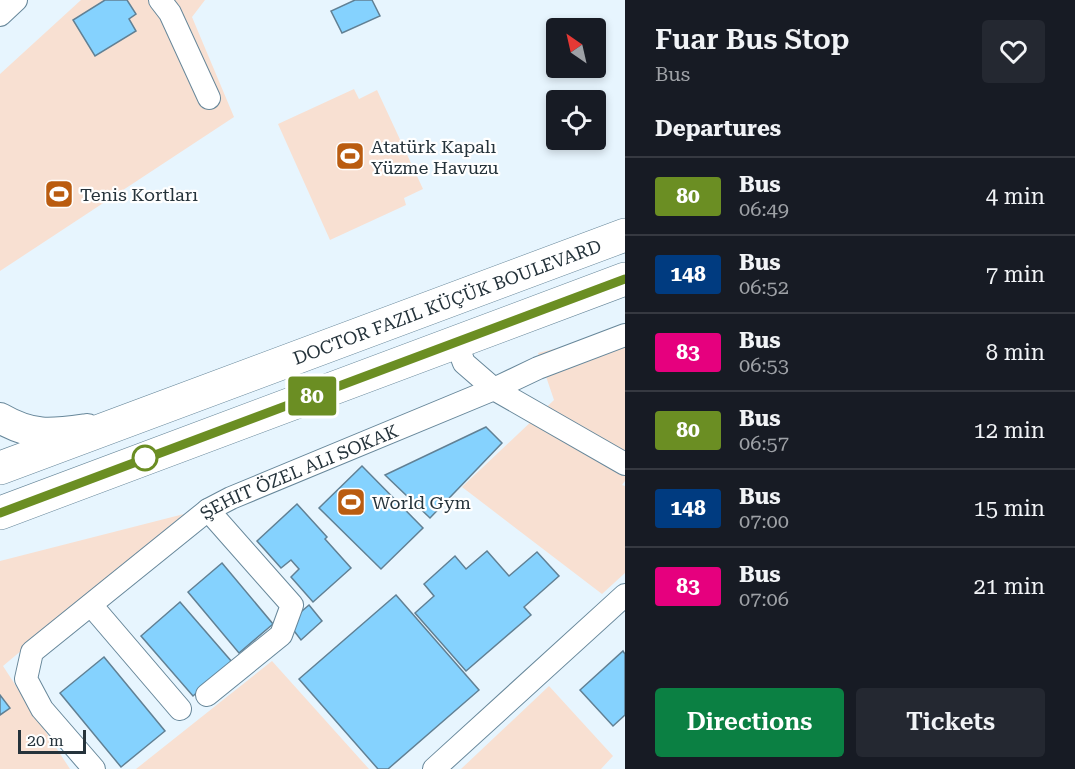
<!DOCTYPE html>
<html lang="en">
<head>
<meta charset="utf-8">
<style>
	body { margin:0; font-family:"Roboto Serif",serif; background:#242831; color:#f1f3f6; height:100vh; display:flex; flex-direction:column; font-size:22px; white-space:nowrap }
	* { box-sizing:border-box; margin:0 }
	p { font-size:20px; color:#9ea1a6 }
	.icon { flex:none; width:33px; height:33px; fill:none; stroke:currentColor; stroke-width:2; stroke-linecap:round; stroke-linejoin:round }
	.map { position:relative; flex:1; overflow:hidden }
	.drawer { display:flex; flex-direction:column; background:#171b24; width:450px }
	.drawer>* { flex:none }
	.badge { padding:0 12px; border-radius:4px; font-size:21px; line-height:39px }
	.needle { width:39px; rotate:326deg }
	.tools { position:absolute; left:546px; top:18px; display:grid; gap:12px }
	.tools a { display:grid; place-items:center; width:60px; height:60px; border-radius:6px; background:#171b24; box-shadow:0 3px 9px #0003; font-size:30px }
	.scale { position:absolute; left:18px; bottom:15px; width:68px; box-sizing:border-box; padding-left:6px; border:3px solid #25333b; border-top:0; font-size:16px; line-height:21px; white-space:nowrap; color:#25333b; -webkit-text-stroke:4px #fff; paint-order:stroke }
	.map>.badge { position:absolute; translate:-50% -50%; box-shadow:0 0 0 3px #fff }
	h2 { padding:0 30px; font-size:22px; line-height:54px }
	.round { display:grid; place-items:center; flex:none; width:63px; height:63px; border-radius:6px; background:#242831 }
	.summary { display:flex; align-items:center; justify-content:space-between; height:102px; padding:0 30px }
	h1 { font-size:28px; font-weight:600; line-height:45px }
	.button { display:flex; gap:12px; margin-top:auto; padding:12px 30px }
	.button a { flex:1; height:69px; border-radius:6px; background:#0b8043; color:#fff; font-size:24px; font-weight:600; line-height:69px; text-align:center }
	.button a+a { background:#242831; color:#f1f3f6 }
	ul { padding:0; list-style:none }
	li { display:flex; align-items:center; gap:18px; height:78px; padding:0 30px; border-top:2px solid #363941 }
	li div { flex:1 }
	li b { display:block; font-size:22px }
	li em { font-style:normal }
	li .badge { min-width:66px; font-weight:700; text-align:center }
	main { display:flex; flex:1; min-height:0 }
	.map>svg:first-child { display:block }
	.green { fill:#f8e0d2 }
	.building { fill:#85d2fe; stroke:#618094; stroke-width:1.5 }
	.lines { fill:none; stroke-linecap:round; stroke-linejoin:round }
	.minor-casing { stroke:#67879a; stroke-width:24 }
	.major-casing { stroke:#67879a; stroke-width:32 }
	.highway-casing { stroke:#67879a; stroke-width:34 }
	.minor { stroke:#fff; stroke-width:22 }
	.major { stroke:#fff; stroke-width:30 }
	.highway { stroke:#fff; stroke-width:33 }
	.line-casing { stroke:#fff; stroke-width:14 }
	.line { stroke:#6b8e23; stroke-width:9 }
	.stop-dot { fill:#fff; stroke:#6b8e23; stroke-width:3 }
	.labels { text-anchor:middle; dominant-baseline:central; stroke-width:4.5; stroke-linejoin:round; paint-order:stroke }
	.poi-label { font-size:18px; fill:#25333b; stroke:#fff; text-anchor:start }
	.street-label { font-size:18px; fill:#25333b; stroke:#fff }
</style>
</head>
<body>
<main>
<div class="map">
<svg width="625" height="769" viewBox="0 0 625 769">
	<rect width="100%" height="100%" fill="#e7f5fe"/>
	<path class="green" d="M 81,0 L 205,0 L 192,17 L 234,117 L 0,271 L 0,74 Z
		M 354,89 L 359,99 L 377,90 L 423,189 L 404,198 L 406,205 L 330,240 L 278,124 Z
		M 625,331 L 625,481 L 622,485 L 625,486 L 625,573 L 602,594 L 462,487 L 554,400 L 538,353 Z
		M 184,514 L 3,666 L 70,769 L 0,769 L 0,561 Z
		M 272,661 L 369,769 L 136,769 Z
		M 549,686 L 613,756 L 601,769 L 461,769 Z"/>
	<path class="building" d="M 105,0 L 127,0 L 136,14 L 129,19 L 136,31 L 95,56 L 73,20 Z
		M 355,0 L 372,0 L 380,16 L 342,33 L 331,11 Z
		M 486,427 L 502,443 L 430,518 L 385,475 Z
		M 362,466 L 423,528 L 381,569 L 319,508 Z
		M 297,504 L 327,537 L 325,539 L 351,568 L 313,602 L 291,577 L 299,569 L 291,560 L 281,568 L 257,541 Z
		M 487,551 L 509,576 L 537,552 L 559,576 L 524,607 L 531,615 L 466,671 L 415,613 L 434,596 L 424,584 L 455,556 L 466,569 Z
		M 222,563 L 273,624 L 239,653 L 188,592 Z
		M 396,595 L 479,690 L 388,769 L 378,769 L 299,679 Z
		M 180,602 L 232,662 L 193,696 L 141,636 Z
		M 309,605 L 322,621 L 301,640 L 288,623 Z
		M 623,651 L 625,654 L 625,715 L 613,726 L 580,690 Z
		M 104,657 L 165,731 L 121,767 L 60,693 Z
		M 0,695 L 10,708 L 0,715 Z"/>
	<g class="lines">
		<g class="minor-casing">
			<g id="minor">
				<path d="M 160,0 L 170,13 L 209,98"/>
				<path d="M 0,15 L 16,0"/>
				<path d="M 456,342 L 464,363 L 494,389 L 625,464"/>
				<path d="M 91,605 L 180,709"/>
				<path d="M 207,695 L 281,635 L 292,605 L 208,510"/>
				<path id="s1" d="M 94,769 L 42,709 L 26,679 L 32,652 L 208,510 L 231,498 L 494,389 L 538,368 L 625,335"/>
				<path d="M 434,769 L 625,595"/>
			</g>
		</g>
		<g class="major-casing">
			<path id="major" d="M 0,418 C 33,437 51,434 87,429"/>
		</g>
		<g class="highway-casing">
			<g id="highway">
				<path id="s2" d="M 0,468 L 625,235"/>
				<path d="M 0,513 L 625,279"/>
			</g>
		</g>
		<use href="#minor" class="minor"/>
		<use href="#major" class="major"/>
		<use href="#highway" class="highway"/>
	</g>
	<g class="lines">
		<g class="line-casing">
			<path id="line" d="M 0,513 L 625,279"/>
		</g>
		<use href="#line" class="line"/>
	</g>
	<defs>
		<g id="stadium-square" transform="scale(1.5)"><rect x="-9" y="-9" width="18" height="18" rx="4" fill="#ba5c10" stroke="#fff"/><path d="M0-5a6.5 5 0 1 0 0 10a6.5 5 0 1 0 0-10ZM-3.5-1.8h7v3.6h-7Z" fill="#fff"/></g>
	</defs>
	<g fill-rule="evenodd">
		<use href="#stadium-square" x="350" y="156"/>
		<use href="#stadium-square" x="59" y="194"/>
		<use href="#stadium-square" x="351" y="502"/>
	</g>
	<circle class="stop-dot" cx="145" cy="458" r="12"/>
	<g class="labels">
		<g class="poi-label">
			<text x="371" y="146">Atatürk Kapalı<tspan x="371" dy="21">Yüzme Havuzu</tspan></text>
			<text x="80" y="194">Tenis Kortları</text>
			<text x="372" y="502">World Gym</text>
		</g>
		<g class="street-label">
			<text stroke="none"><textPath href="#s2" startOffset="477">DOCTOR FAZIL KÜÇÜK BOULEVARD</textPath></text>
			<text stroke="none"><textPath href="#s1" startOffset="466">ŞEHIT ÖZEL ALI SOKAK</textPath></text>
		</g>
	</g>
</svg>
<div class="tools">
<a><svg class="needle" viewBox="-14 -14 28 28"><path d="M0-13l5 13h-10z" fill="#e53935"/><path d="M0 13l5-13h-10z" fill="#9ea1a6"/></svg></a>
<a><svg class="icon" aria-label="locate" viewBox="0 0 24 24"><circle cx="12" cy="12" r="6"/><path d="M12 2v4M12 18v4M2 12h4M18 12h4"/></svg></a>
</div>
<div class="scale">20 m</div>
<b class="badge" style="left:312px;top:396px;background:#6b8e23;color:#fff">80</b>
</div>
<section class="drawer">
<div class="summary"><div><h1>Fuar Bus Stop</h1><p>Bus</p></div><a class="round"><svg class="icon" aria-label="heart" viewBox="0 0 24 24"><path d="M12 20l-8-8c-3-5 5-10 8-4 3-6 11-1 8 4z"/></svg></a></div>
<h2>Departures</h2>
<ul>
<li><span class="badge" style="background:#6b8e23;color:#fff">80</span><div><b>Bus</b><p>06:49</p></div><em>4 min</em></li>
<li><span class="badge" style="background:#003b80;color:#fff">148</span><div><b>Bus</b><p>06:52</p></div><em>7 min</em></li>
<li><span class="badge" style="background:#e6007e;color:#fff">83</span><div><b>Bus</b><p>06:53</p></div><em>8 min</em></li>
<li><span class="badge" style="background:#6b8e23;color:#fff">80</span><div><b>Bus</b><p>06:57</p></div><em>12 min</em></li>
<li><span class="badge" style="background:#003b80;color:#fff">148</span><div><b>Bus</b><p>07:00</p></div><em>15 min</em></li>
<li><span class="badge" style="background:#e6007e;color:#fff">83</span><div><b>Bus</b><p>07:06</p></div><em>21 min</em></li>
</ul>
<div class="button"><a>Directions</a><a>Tickets</a></div>
</section>
</main>
</body>
</html>
